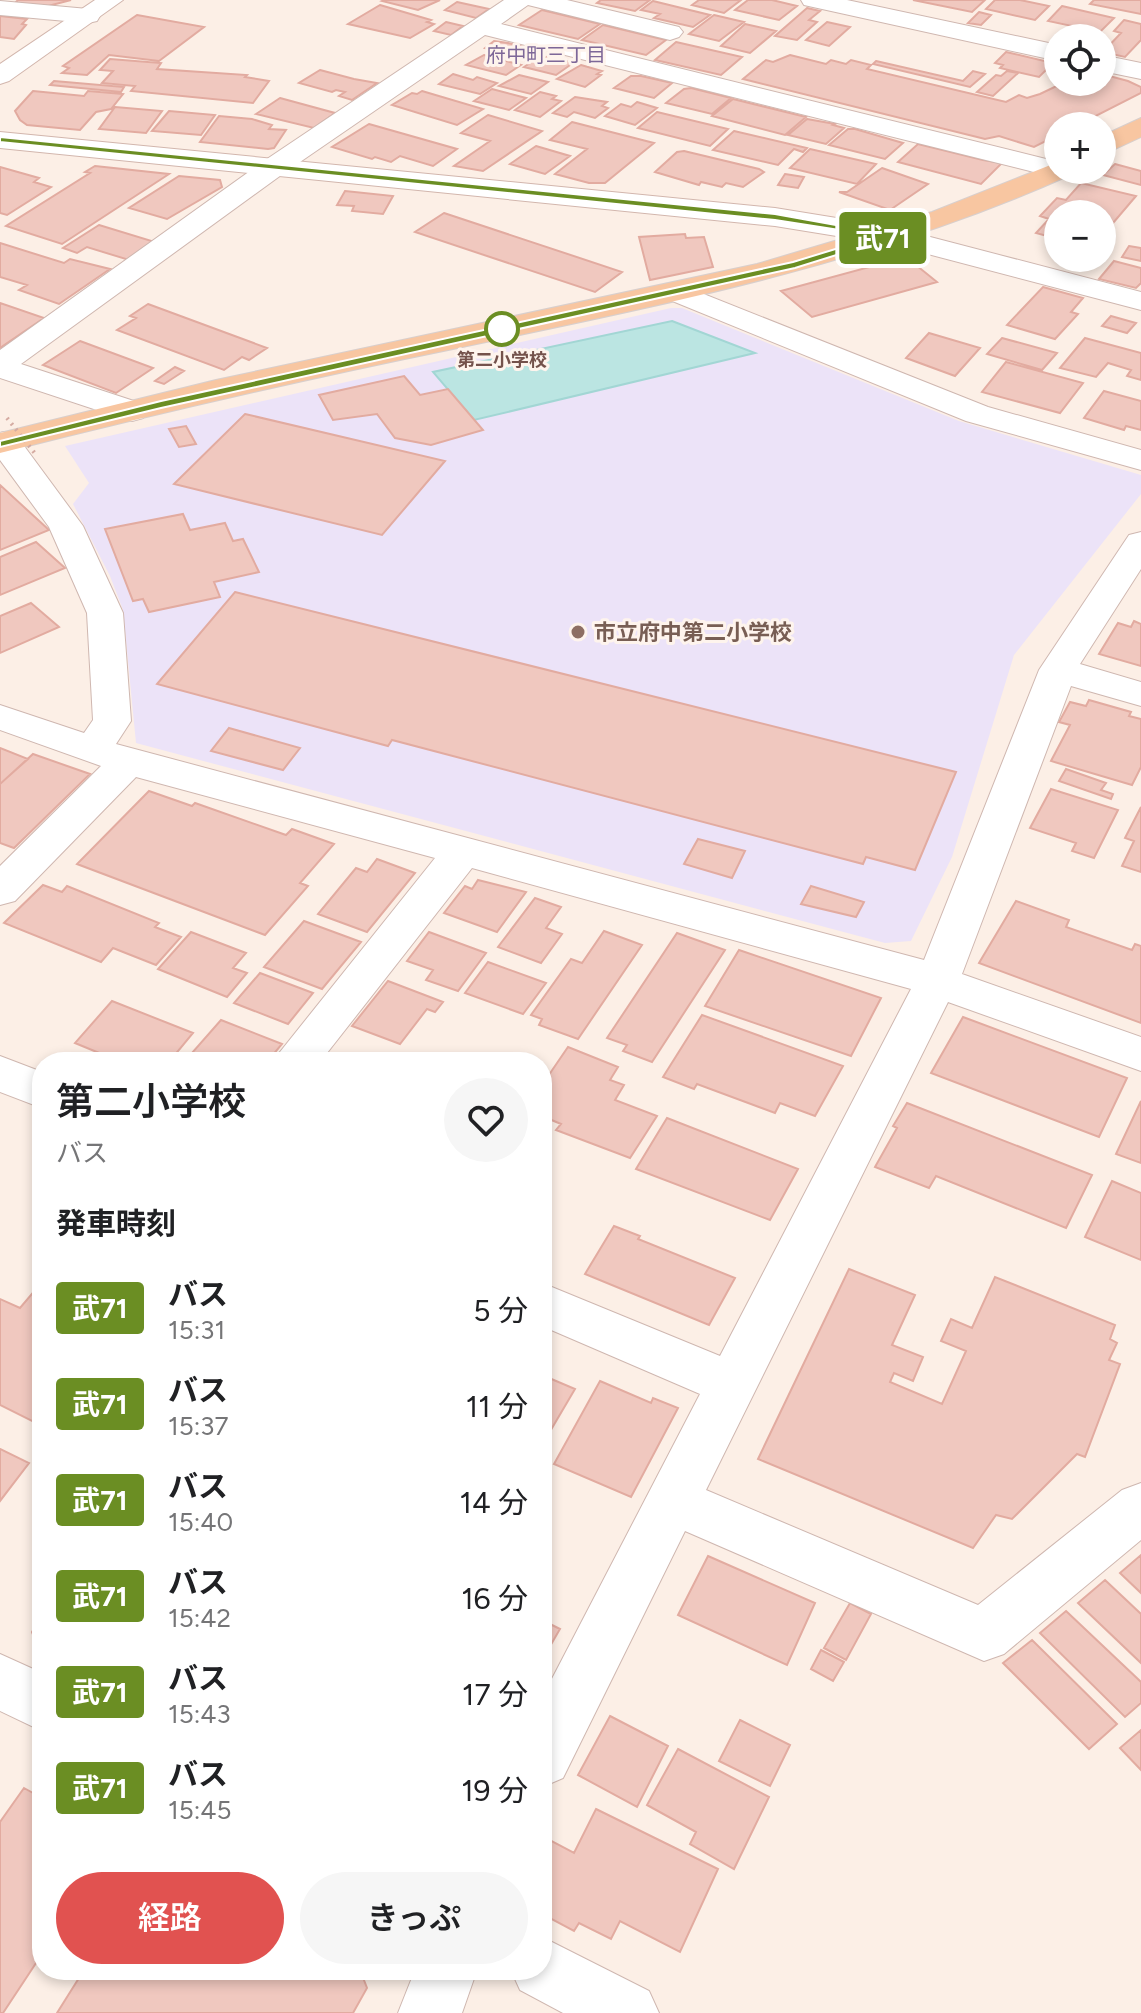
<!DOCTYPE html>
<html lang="ja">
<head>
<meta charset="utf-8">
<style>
	body { margin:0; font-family:Figtree,"Noto Sans JP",sans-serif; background:#f6f6f6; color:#202124; height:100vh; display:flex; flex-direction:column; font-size:30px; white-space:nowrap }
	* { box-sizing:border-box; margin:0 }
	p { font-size:26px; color:#757577 }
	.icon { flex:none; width:44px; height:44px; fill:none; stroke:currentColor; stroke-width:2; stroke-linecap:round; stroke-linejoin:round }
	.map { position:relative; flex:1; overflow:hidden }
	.details { position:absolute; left:32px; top:1052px; width:520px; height:928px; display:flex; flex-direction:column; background:#fff; border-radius:32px; box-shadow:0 4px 12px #0003 }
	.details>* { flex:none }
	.badge { padding:0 16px; border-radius:6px; font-size:28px; line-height:52px }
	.controls { position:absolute; left:1044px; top:24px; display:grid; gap:16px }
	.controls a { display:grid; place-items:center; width:72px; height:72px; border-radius:50%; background:#fff; box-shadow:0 4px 12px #0003; font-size:40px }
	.map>.badge { position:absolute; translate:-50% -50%; box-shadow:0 0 0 4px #fff }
	h2 { padding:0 24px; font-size:30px; line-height:72px }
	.round { display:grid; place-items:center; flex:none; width:84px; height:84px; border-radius:42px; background:#f6f6f6 }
	.overview { display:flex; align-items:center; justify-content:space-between; height:136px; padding:0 24px }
	h1 { font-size:38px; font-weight:600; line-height:60px }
	.action { display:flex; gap:16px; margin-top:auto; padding:16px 24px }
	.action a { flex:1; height:92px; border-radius:48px; background:#e15250; color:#fff; font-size:32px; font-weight:600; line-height:92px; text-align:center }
	.action a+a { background:#f6f6f6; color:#202124 }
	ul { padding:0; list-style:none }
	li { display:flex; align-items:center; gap:24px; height:96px; padding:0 24px }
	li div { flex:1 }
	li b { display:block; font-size:30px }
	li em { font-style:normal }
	li .badge { min-width:88px; font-weight:700; text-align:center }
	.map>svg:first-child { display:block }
	.education { fill:#ece3f8 }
	.water { fill:#bbe5e2; stroke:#a2d6d4; stroke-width:2 }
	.building { fill:#f0c8bf; stroke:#e2aba0; stroke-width:2 }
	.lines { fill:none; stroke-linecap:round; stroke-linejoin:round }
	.street-casing { stroke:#cfb7b0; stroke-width:2 }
	.secondary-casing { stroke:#d2b6ad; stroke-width:2 }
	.primary-casing { stroke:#d8cfcd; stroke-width:2 }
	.street { fill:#fff; fill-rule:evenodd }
	.secondary { fill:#fff; fill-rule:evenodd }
	.primary { fill:#f8c6a1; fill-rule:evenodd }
	.path-bridge { stroke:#d5aba2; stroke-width:4; stroke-dasharray:2 5; stroke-linecap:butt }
	.line { fill:#6b8e23; stroke:#fff; stroke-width:2 }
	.stop-dot { fill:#fff; stroke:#6b8e23; stroke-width:4 }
	.education-dot { fill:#8d6e63; stroke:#fef4ed; stroke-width:3 }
	.labels { text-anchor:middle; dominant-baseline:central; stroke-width:6; stroke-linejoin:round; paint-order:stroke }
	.far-stop-label { font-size:18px; font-weight:bold; fill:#74524c; stroke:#fef4ed }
	.far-neighbourhood-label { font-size:20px; fill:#7d6798; stroke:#fef4ed }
	.education-label { font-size:22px; font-weight:bold; fill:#785e54; stroke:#fef4ed; text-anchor:start }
</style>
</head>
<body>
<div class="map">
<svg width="1141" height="2013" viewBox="0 0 1141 2013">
	<rect width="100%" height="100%" fill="#fcefe6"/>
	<path class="education" d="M 671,308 L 682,308 L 959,421 L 1141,475 L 1141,494 L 1014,655 L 952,857 L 911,941 L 885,943 L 136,743 L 123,610 L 110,576 L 73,504 L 89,483 L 65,446 Z"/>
	<path class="water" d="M 672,321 L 755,353 L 474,420 L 433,372 Z"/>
	<path class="building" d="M 18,0 L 71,0 L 48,6 L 15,3 Z
		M 384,0 L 440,0 L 418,10 L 382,1 Z
		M 601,0 L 650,0 L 635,11 L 597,3 Z
		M 699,0 L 741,0 L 724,13 L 692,5 Z
		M 748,0 L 772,0 L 797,6 L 779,20 L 735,10 Z
		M 913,0 L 985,0 L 972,12 Z
		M 995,0 L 1020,0 L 1049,6 L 1035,20 L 986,9 Z
		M 1094,0 L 1141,0 L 1141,14 L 1090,4 Z
		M 653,1 L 710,15 L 693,27 L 654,18 L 660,14 L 641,10 Z
		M 457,2 L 489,9 L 476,18 L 445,10 Z
		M 380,5 L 431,20 L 427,22 L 434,24 L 410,38 L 348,24 Z
		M 1062,6 L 1114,18 L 1100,32 L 1048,21 Z
		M 807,8 L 820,11 L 809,20 L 817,22 L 797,40 L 775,36 Z
		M 542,10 L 600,24 L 578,39 L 519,25 Z
		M 979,12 L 991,15 L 981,25 L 968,23 Z
		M 137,15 L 204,27 L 159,61 L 109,55 L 87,75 L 62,73 L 69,68 L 63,66 Z
		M 714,15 L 744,22 L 719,41 L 689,34 Z
		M 0,16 L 27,19 L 22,24 L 26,25 L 14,39 L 0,37 Z
		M 1124,20 L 1141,24 L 1141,40 L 1125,57 L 1103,52 L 1121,33 L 1114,31 Z
		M 446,22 L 463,26 L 451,35 L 434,31 Z
		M 827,22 L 850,27 L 829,46 L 806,40 Z
		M 745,24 L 776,31 L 750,53 L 721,46 Z
		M 603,25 L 666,40 L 646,55 L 582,40 Z
		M 494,41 L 508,43 L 540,51 L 527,61 L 485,48 Z
		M 676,42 L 742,57 L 721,75 L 655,60 Z
		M 1006,52 L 1053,63 L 1039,77 L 1000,68 L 1003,65 L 995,63 Z
		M 484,55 L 521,65 L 506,75 L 466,65 Z
		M 790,55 L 826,64 L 831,60 L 846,64 L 851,60 L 871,65 L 867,69 L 1006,102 L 1019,95 L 1027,98 L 1040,94 L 1065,82 L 1102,82 L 1102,74 L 1128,81 L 1141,87 L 1141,93 L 1076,126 L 1058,126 L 1058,135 L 1034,147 L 999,136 L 985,139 L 743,79 L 766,60 L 773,62 Z
		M 548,56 L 573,63 L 556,75 L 524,67 L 536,59 L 542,60 Z
		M 110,59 L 161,63 L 157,69 L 247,75 L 245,77 L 269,81 L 253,103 L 131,91 L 135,86 L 102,83 L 113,71 L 100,70 Z
		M 876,61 L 963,81 L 973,71 L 985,74 L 970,87 L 873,64 Z
		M 581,65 L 602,71 L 597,74 L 601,75 L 585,87 L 557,79 Z
		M 320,70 L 354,79 L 377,83 L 352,100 L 339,96 L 345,92 L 336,90 L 332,92 L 299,83 Z
		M 1007,71 L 1018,73 L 993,96 L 977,92 L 996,75 L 1001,76 Z
		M 453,74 L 473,80 L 477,77 L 497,83 L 480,94 L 439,84 Z
		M 519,75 L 548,82 L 531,94 L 499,86 Z
		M 631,76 L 641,76 L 672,83 L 654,98 L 614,88 Z
		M 54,81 L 124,87 L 121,92 L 50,85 Z
		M 691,88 L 731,98 L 712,114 L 666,103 L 684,89 Z
		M 492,89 L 526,98 L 509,110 L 474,101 Z
		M 33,91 L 84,96 L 88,91 L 123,94 L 111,109 L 96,112 L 80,130 L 27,125 L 20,120 L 15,111 Z
		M 422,91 L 483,109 L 457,125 L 392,105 L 412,93 L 417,94 Z
		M 540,92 L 556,96 L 552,99 L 561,101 L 540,117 L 515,110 Z
		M 575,97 L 607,102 L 602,106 L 608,108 L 595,118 L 574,112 L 567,117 L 553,113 Z
		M 280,98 L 335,113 L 314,128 L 256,114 Z
		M 733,99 L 806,117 L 785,135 L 712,116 Z
		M 637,102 L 657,108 L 635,125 L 605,116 L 621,104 L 631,107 Z
		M 115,107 L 162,111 L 146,133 L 99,129 Z
		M 169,111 L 215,115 L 201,135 L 152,131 Z
		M 657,112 L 728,129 L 710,146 L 638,128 Z
		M 488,115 L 542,131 L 483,171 L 454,166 L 490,141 L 461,133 Z
		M 219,116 L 252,119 L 272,125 L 269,129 L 286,130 L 274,148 L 268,149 L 200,142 Z
		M 807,119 L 835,124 L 833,125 L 844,128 L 826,144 L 788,135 Z
		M 572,122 L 654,143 L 605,183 L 589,183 L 555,174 L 587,149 L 550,140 Z
		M 369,124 L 457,149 L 433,166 L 400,156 L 391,162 L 375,157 L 372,159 L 332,147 Z
		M 848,129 L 855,129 L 903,143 L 885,159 L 829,145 Z
		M 734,131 L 807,148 L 803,152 L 794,149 L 778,165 L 713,150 Z
		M 918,144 L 983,160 L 1002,163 L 981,184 L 898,162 Z
		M 536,146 L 570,156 L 545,174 L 510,164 Z
		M 810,149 L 876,164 L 857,184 L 790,168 Z
		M 684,151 L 759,169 L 764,172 L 743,187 L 726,183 L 722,187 L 701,182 L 699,185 L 655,172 L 677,152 Z
		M 1115,164 L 1141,171 L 1141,185 L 1103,175 Z
		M 95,166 L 169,174 L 62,244 L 6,226 L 90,173 L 85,172 Z
		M 0,167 L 39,178 L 34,182 L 51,187 L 7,215 L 0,213 Z
		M 882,168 L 928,184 L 890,210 L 839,192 L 847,192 Z
		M 785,174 L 804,177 L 798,188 L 778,185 Z
		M 179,176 L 220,180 L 222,187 L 167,219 L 129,208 Z
		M 1081,183 L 1136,196 L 1102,236 L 1102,214 L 1058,214 L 1058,239 L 1036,233 L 1049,219 L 1040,216 L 1057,198 L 1066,200 Z
		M 345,191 L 393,196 L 383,214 L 352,211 L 354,206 L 337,205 Z
		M 444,213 L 622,272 L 595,292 L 415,232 Z
		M 99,225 L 155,242 L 129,260 L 87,247 L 77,253 L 63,248 Z
		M 685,234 L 686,238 L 704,237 L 713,267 L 650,280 L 639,237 Z
		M 0,243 L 64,263 L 70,259 L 110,269 L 59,304 L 19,290 L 27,285 L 0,277 Z
		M 1129,246 L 1141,248 L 1141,261 L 1122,257 Z
		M 906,257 L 937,282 L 812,317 L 781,291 Z
		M 1114,261 L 1141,268 L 1141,283 L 1136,288 L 1099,279 Z
		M 1043,287 L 1083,298 L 1071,312 L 1078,314 L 1055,339 L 1007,325 Z
		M 0,303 L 44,318 L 0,348 Z
		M 148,304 L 267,348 L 249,360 L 242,357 L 224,370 L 117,330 L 136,318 L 130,316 Z
		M 1111,316 L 1136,323 L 1127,333 L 1102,326 Z
		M 929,333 L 980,348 L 955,376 L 906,358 Z
		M 1002,338 L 1057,353 L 1042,370 L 987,354 Z
		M 1085,338 L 1141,353 L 1141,380 L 1127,376 L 1131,370 L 1108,363 L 1096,377 L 1060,368 Z
		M 80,341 L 153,368 L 116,393 L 43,365 Z
		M 1006,362 L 1083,383 L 1060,413 L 982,392 Z
		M 175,367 L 184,371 L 164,384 L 155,381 Z
		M 404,376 L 420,395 L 448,389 L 483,430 L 431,445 L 395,438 L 377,414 L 333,420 L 319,395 Z
		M 1104,391 L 1141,401 L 1141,430 L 1126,426 L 1124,430 L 1084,418 Z
		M 245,414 L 445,461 L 382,535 L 174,484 Z
		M 186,426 L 196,444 L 179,447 L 169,429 Z
		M 0,485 L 49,530 L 0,550 Z
		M 183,514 L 190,530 L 225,523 L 233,541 L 243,539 L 259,572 L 214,582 L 220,597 L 149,612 L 143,599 L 133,601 L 105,529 Z
		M 36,542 L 65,568 L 0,595 L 0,557 Z
		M 235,592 L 956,772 L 915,870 L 866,857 L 863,864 L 392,740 L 388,746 L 157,684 Z
		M 31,603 L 59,627 L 0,653 L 0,616 Z
		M 1134,621 L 1141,624 L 1141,666 L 1099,654 L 1118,623 L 1131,627 Z
		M 1089,700 L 1131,712 L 1129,716 L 1141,719 L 1141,767 L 1132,785 L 1051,761 L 1070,725 L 1059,722 L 1070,702 L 1086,706 Z
		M 229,728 L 300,748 L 283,770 L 211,751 Z
		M 0,748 L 28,759 L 0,784 Z
		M 33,754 L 90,774 L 14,848 L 0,843 L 0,784 Z
		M 1066,769 L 1106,783 L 1101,790 L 1113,794 L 1111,799 L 1059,781 Z
		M 1051,789 L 1118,810 L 1094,858 L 1072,851 L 1076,843 L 1030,828 Z
		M 149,791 L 192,806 L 195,803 L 286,835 L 292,829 L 334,844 L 300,883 L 308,886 L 265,935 L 77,864 Z
		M 1141,807 L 1141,872 L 1122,866 L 1134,841 L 1125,838 Z
		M 698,839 L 745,851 L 732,878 L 684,864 Z
		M 377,859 L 415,873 L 367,932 L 318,914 L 356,868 L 367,872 Z
		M 478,880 L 526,892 L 497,932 L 444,913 L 465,886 L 472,889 Z
		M 43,885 L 62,892 L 67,886 L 159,923 L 155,927 L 181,937 L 156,965 L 113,948 L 101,962 L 4,923 Z
		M 811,886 L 864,902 L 856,917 L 801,904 Z
		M 535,898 L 561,907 L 546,928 L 562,934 L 541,963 L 498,947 Z
		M 1016,901 L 1069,920 L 1066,927 L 1132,950 L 1135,944 L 1141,946 L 1141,1023 L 979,963 Z
		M 304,921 L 361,942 L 322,989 L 264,967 Z
		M 604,931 L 642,945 L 578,1039 L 539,1025 L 542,1019 L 531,1015 L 571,959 L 582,963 Z
		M 191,932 L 246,953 L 233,968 L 247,973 L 227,997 L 158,969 Z
		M 429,932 L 486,953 L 458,991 L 426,980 L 433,970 L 407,961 Z
		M 677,933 L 725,950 L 652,1062 L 623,1051 L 627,1045 L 607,1038 Z
		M 739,950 L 881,998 L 851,1056 L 705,1006 Z
		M 488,962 L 546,983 L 523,1014 L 465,993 Z
		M 260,973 L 313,993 L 288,1024 L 234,1003 Z
		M 388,981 L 443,1002 L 435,1012 L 427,1009 L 400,1044 L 352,1026 Z
		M 112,1001 L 193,1033 L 169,1062 L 121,1062 L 75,1043 Z
		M 702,1015 L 843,1066 L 815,1116 L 780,1103 L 775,1113 L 697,1084 L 694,1089 L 663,1077 Z
		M 963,1017 L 1127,1078 L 1099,1137 L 931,1073 Z
		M 221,1020 L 282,1044 L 267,1062 L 210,1062 L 191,1054 Z
		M 568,1047 L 618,1067 L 610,1080 L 624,1085 L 615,1100 L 657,1116 L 630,1158 L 556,1130 L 561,1124 L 542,1116 L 542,1085 Z
		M 1141,1101 L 1141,1163 L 1116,1154 Z
		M 907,1103 L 1092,1175 L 1066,1228 L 936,1176 L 929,1188 L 875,1167 L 897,1128 L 893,1126 Z
		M 667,1118 L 798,1169 L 770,1220 L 636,1169 Z
		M 1112,1181 L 1141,1193 L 1141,1260 L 1085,1237 Z
		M 614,1226 L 640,1236 L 638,1239 L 735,1278 L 709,1325 L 585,1274 Z
		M 849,1269 L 915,1295 L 892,1345 L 923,1357 L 913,1381 L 894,1373 L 890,1382 L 942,1404 L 966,1351 L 941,1341 L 951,1319 L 972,1328 L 995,1277 L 1115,1325 L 1110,1339 L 1117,1343 L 1109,1360 L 1120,1364 L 1085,1457 L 1077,1454 L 1012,1519 L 996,1515 L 973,1548 L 758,1459 Z
		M 42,1282 L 42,1426 L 0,1405 L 0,1299 L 20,1308 Z
		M 542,1375 L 575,1389 L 542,1445 Z
		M 600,1381 L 651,1403 L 653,1398 L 678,1408 L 631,1497 L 554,1464 Z
		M 0,1449 L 29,1463 L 0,1501 Z
		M 1141,1555 L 1141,1593 L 1120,1573 Z
		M 708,1556 L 815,1603 L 787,1665 L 678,1615 Z
		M 1105,1580 L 1141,1614 L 1141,1663 L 1078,1603 Z
		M 850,1603 L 871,1614 L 846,1660 L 824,1648 Z
		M 1066,1611 L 1141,1682 L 1141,1703 L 1125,1717 L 1040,1633 Z
		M 42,1614 L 42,1639 L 35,1640 L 32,1632 Z
		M 542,1620 L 560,1629 L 542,1660 Z
		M 1032,1640 L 1117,1724 L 1089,1749 L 1003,1663 Z
		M 821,1650 L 844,1662 L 833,1681 L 811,1669 Z
		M 610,1716 L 668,1746 L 637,1807 L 578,1775 Z
		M 740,1720 L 790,1745 L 770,1786 L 719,1761 Z
		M 1141,1730 L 1141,1770 L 1120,1748 Z
		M 678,1749 L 769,1797 L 734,1869 L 690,1844 L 696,1832 L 647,1805 Z
		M 24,1788 L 42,1798 L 42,1954 L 3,2013 L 0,2013 L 0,1822 Z
		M 596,1809 L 718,1869 L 680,1952 L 620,1921 L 611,1939 L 579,1923 L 574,1931 L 542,1914 L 542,1846 L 546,1838 L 574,1853 Z
		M 84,1970 L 360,1970 L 367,1988 L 353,2013 L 57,2013 Z"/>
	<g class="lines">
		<g class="street-casing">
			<path id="street" d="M 504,0 L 567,0 L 679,27 L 683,32 L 679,37 L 670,40 L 528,5 L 501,24 L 1058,162 L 1058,170 L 1072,170 L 1068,176 L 1058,178 L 485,35 L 284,173 L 21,364 L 143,404 L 148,411 L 143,418 L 132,421 L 121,418 L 0,378 L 0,350 L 264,161 Z
				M 801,0 L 847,0 L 1058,45 L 1058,61 L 813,7 L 804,5 Z
				M 0,1 L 88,9 L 97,11 L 100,16 L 97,21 L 88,23 L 0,15 Z
				M 1102,55 L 1141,63 L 1141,79 L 1102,71 Z
				M 892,227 L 1141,292 L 1141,310 L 882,242 L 877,236 L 882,230 Z
				M 676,283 L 988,407 L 1141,450 L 1141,470 L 966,421 L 665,298 L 661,292 L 665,286 Z
				M 4,432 L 16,435 L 83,526 L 123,613 L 131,721 L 116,744 L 924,960 L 1039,670 L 1129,535 L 1141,532 L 1141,569 L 1080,664 L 1141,682 L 1141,706 L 1071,686 L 962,974 L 1141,1037 L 1141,1071 L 948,1002 L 706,1490 L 978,1605 L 1122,1490 L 1141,1483 L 1141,1540 L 1004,1654 L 984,1661 L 685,1531 L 563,1778 L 542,1787 L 542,1698 L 700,1394 L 542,1326 L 542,1283 L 720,1356 L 911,989 L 472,868 L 320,1062 L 272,1062 L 435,858 L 136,777 L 15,901 L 0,905 L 0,866 L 101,766 L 0,730 L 0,705 L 84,733 L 93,720 L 87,613 L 49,527 L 0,460 L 0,433 Z
				M 0,1056 L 42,1072 L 42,1108 L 0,1092 Z
				M 0,1654 L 42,1673 L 42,1731 L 0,1711 Z
				M 542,1937 L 649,1991 L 659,2013 L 563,2013 L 520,1990 L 511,1970 L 542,1970 Z
				M 415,1970 L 477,1970 L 462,2013 L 398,2013 Z"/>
		</g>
		<g class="secondary-casing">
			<path id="secondary" d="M 95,0 L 123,0 L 9,81 L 0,84 L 0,64 Z
				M 0,132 L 775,208 L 892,227 L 902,230 L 907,236 L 902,242 L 892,245 L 775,226 L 0,148 Z"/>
		</g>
		<g class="primary-casing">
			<path id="primary" d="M 1141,118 L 1141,137 L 1102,155 L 1102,136 Z
				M 1058,162 L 1058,170 L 1072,170 L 1068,176 C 872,264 662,305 453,349 C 301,380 151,415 0,453 L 0,433 L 216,380 L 757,264 L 932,212 Z"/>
		</g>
		<use href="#street" class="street"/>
		<use href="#secondary" class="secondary"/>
		<use href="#primary" class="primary"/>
		<path class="path-bridge" d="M 7,418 L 37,456"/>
	</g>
	<path class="line" d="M 0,137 L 775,214 L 897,236 L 795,268 L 161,408 L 0,447 L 0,441 L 161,401 L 793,262 L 878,236 L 775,220 L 0,142 Z"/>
	<circle class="stop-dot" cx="502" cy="329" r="16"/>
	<circle class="education-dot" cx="578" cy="632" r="8"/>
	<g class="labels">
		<g class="far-stop-label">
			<text x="502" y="360">第二小学校</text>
		</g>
		<g class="far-neighbourhood-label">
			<text x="546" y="55">府中町三丁目</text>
		</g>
		<g class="education-label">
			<text x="594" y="632">市立府中第二小学校</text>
		</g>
	</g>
</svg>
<div class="controls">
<a><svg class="icon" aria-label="locate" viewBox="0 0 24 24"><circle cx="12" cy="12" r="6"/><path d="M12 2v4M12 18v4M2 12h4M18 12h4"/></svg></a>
<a>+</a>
<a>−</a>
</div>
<b class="badge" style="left:883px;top:238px;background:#6b8e23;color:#fff">武71</b>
<section class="details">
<div class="overview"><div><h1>第二小学校</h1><p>バス</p></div><a class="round"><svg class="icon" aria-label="heart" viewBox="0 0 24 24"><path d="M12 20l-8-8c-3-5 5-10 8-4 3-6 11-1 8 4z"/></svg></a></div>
<h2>発車時刻</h2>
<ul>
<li><span class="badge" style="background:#6b8e23;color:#fff">武71</span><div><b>バス</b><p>15:31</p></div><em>5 分</em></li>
<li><span class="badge" style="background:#6b8e23;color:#fff">武71</span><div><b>バス</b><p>15:37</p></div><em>11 分</em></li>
<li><span class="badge" style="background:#6b8e23;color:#fff">武71</span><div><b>バス</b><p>15:40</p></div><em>14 分</em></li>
<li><span class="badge" style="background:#6b8e23;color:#fff">武71</span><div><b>バス</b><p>15:42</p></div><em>16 分</em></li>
<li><span class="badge" style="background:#6b8e23;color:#fff">武71</span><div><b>バス</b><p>15:43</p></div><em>17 分</em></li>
<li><span class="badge" style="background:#6b8e23;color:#fff">武71</span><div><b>バス</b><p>15:45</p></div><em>19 分</em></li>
</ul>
<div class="action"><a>経路</a><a>きっぷ</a></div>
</section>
</div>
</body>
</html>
